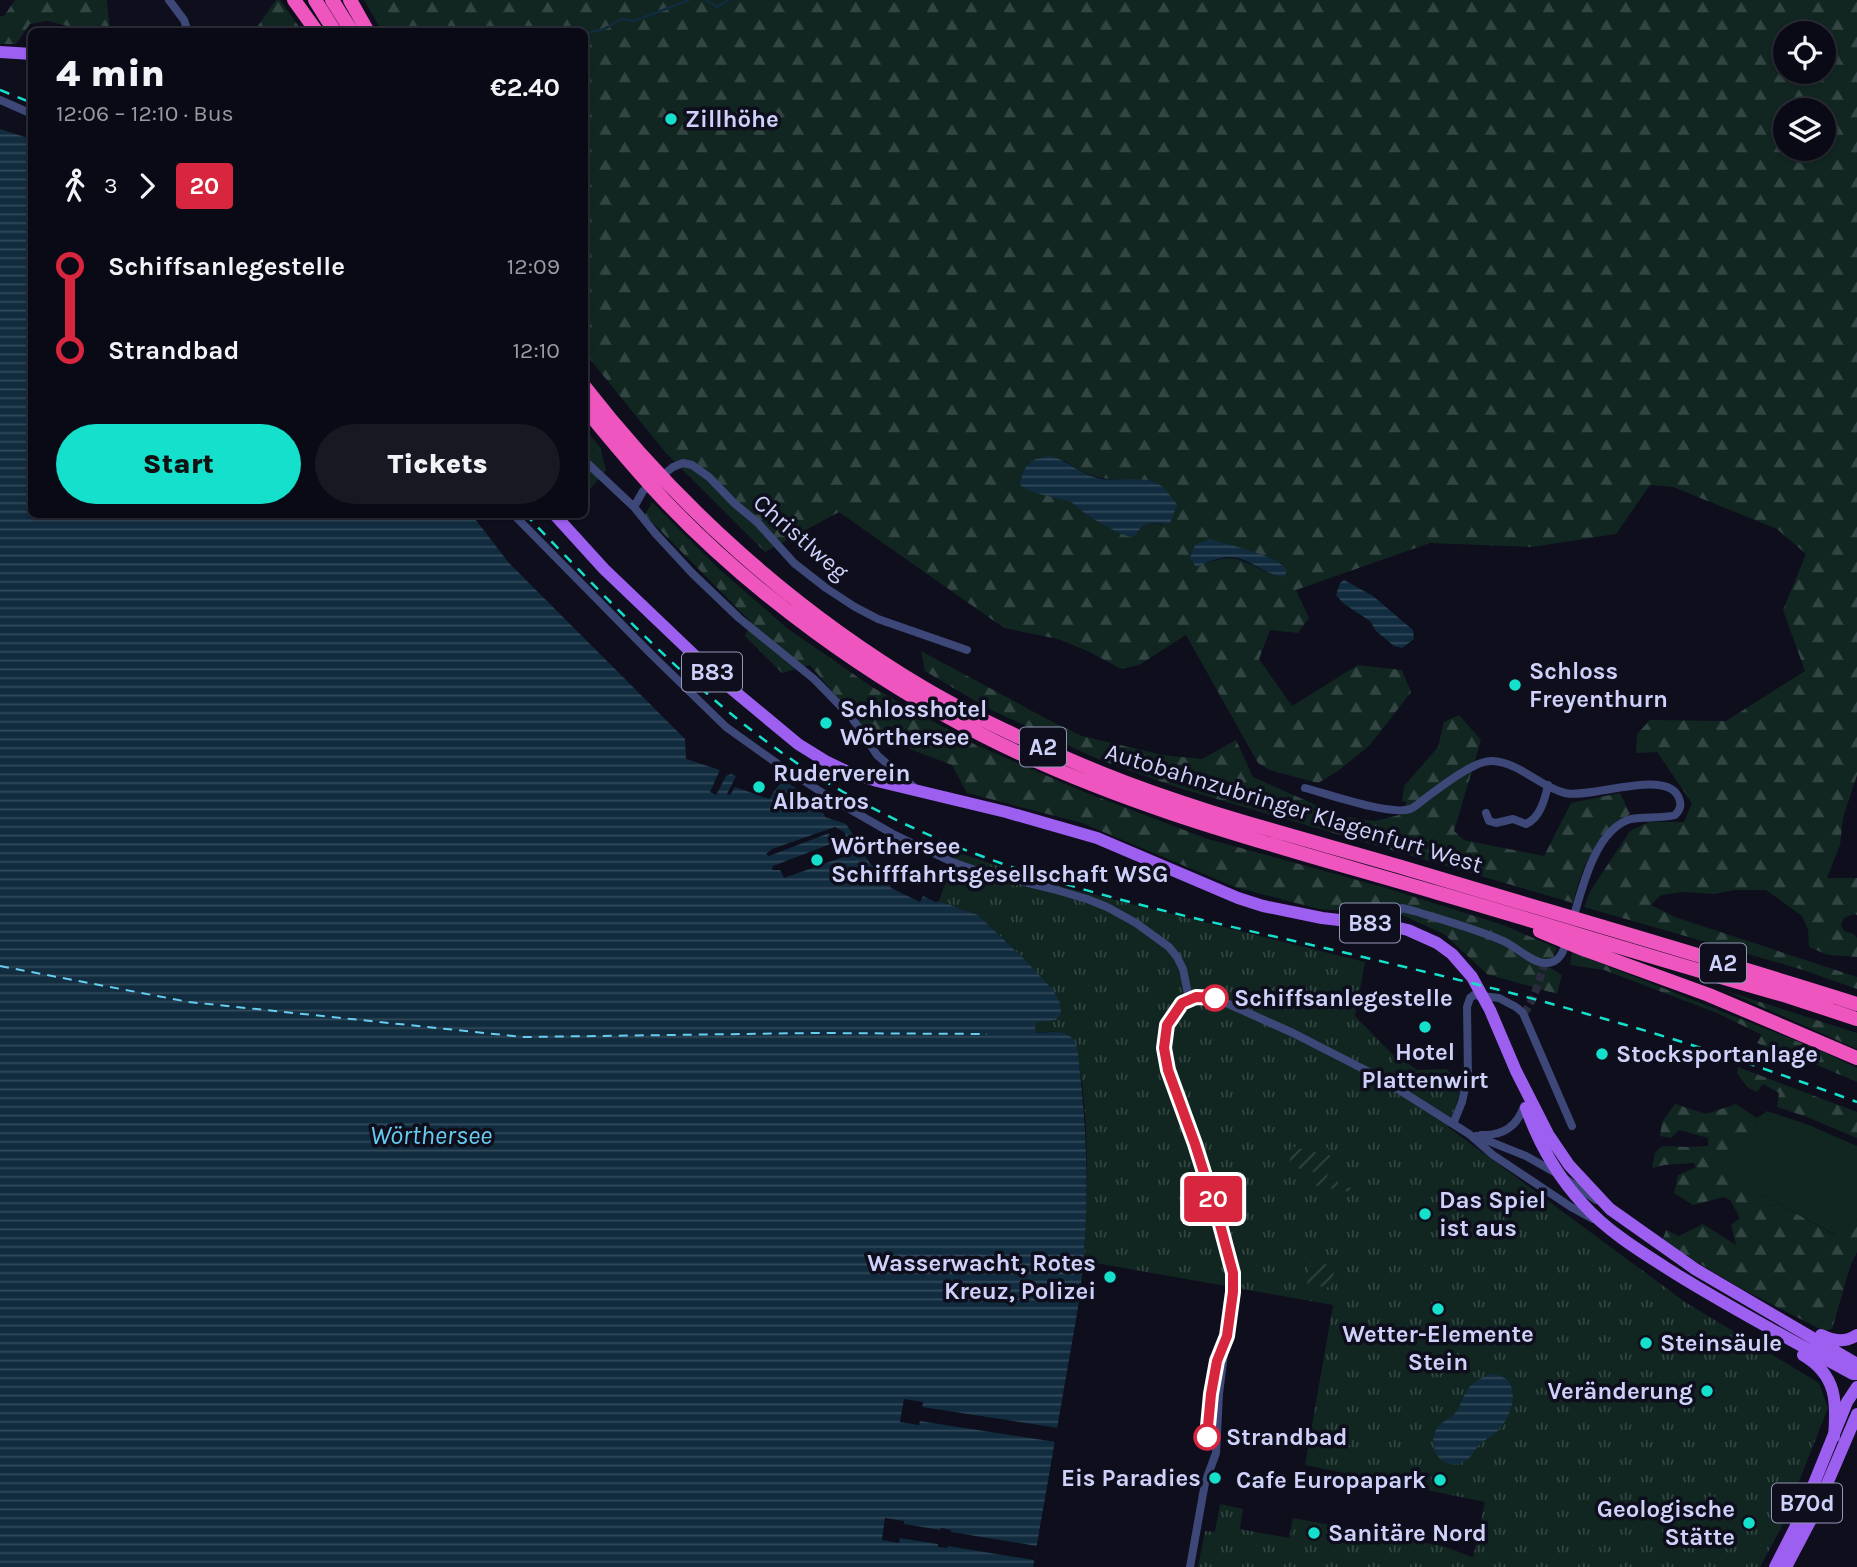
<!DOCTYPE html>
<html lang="en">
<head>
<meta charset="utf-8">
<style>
	body { margin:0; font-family:Karla,sans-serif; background:#181823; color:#f1f3f6; height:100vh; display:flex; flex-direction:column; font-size:26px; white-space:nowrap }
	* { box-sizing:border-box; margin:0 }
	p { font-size:23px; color:#999aa1 }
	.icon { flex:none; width:38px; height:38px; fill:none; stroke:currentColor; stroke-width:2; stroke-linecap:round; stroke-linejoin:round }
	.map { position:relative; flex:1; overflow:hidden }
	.panel { position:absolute; left:28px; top:28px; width:560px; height:490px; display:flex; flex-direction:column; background:#0a0a16; border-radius:10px; box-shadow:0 2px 5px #0004,0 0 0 2px #2a2b35 }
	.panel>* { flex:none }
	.badge { padding:0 14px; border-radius:5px; font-size:24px; line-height:46px }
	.fabs { position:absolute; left:1773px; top:21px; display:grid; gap:14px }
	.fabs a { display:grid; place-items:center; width:63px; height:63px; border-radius:50%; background:#0a0a16; box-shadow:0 2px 5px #0004,0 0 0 2px #2a2b35; font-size:35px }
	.map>.badge { position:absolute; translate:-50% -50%; box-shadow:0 0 0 4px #fff }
	.legs { display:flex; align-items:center; gap:10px; height:77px; padding:0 28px; font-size:23px }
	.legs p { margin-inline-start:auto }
	.head { display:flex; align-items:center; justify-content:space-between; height:119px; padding:0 28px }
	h1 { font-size:38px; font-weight:800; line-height:52px }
	.action { display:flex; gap:14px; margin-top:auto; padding:14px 28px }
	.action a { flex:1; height:80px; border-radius:42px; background:#15e0cb; color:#111; font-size:28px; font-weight:800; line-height:80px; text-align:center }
	.action a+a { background:#181823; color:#f1f3f6 }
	ul { padding:0 28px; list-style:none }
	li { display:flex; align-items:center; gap:24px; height:84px; font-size:26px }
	li i { display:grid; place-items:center; width:10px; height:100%; margin:0 9px; background:currentColor }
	li i::after { content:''; width:18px; height:18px; margin:-9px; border:5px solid; border-radius:50%; background:#0a0a16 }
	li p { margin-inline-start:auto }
	li:first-child i { background:linear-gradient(#0000 50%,currentColor 0) }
	li:last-child i { background:linear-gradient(currentColor 50%,#0000 0) }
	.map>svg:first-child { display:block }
	.grass { fill:#112621 }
	.forest { fill:url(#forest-firs); fill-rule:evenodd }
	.park { fill:url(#park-tufts) }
	.garden { fill:url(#garden-furrows) }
	.water { fill:url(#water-rules) }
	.pier { fill:#0e0e1d }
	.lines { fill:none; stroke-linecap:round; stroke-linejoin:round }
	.stream { stroke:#112c3e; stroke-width:2.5 }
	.ferry { stroke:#66cdf1; stroke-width:2; stroke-dasharray:9 7; stroke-linecap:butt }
	.minor-tunnel { stroke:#2b2b3e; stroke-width:8; stroke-dasharray:8 4; stroke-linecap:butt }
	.minor { stroke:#3d4778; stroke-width:8 }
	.primary { stroke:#9d5ff0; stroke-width:12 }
	.motorway { stroke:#ef55be; stroke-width:14 }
	.rail { stroke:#15e0cb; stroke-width:2.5; stroke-dasharray:10 9; stroke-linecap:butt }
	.line-1-casing { stroke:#fff; stroke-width:16 }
	.line-1 { stroke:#d7263d; stroke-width:10 }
	.poi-dot { fill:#15e0cb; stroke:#0e0e1d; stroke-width:2.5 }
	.stop-1-dot { fill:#fff; stroke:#d7263d; stroke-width:3.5 }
	.labels { text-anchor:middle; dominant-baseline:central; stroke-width:7; stroke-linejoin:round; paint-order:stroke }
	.shield { fill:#0e0e1d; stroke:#9497b8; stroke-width:2 }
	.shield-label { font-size:23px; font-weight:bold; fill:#ced2fa }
	.poi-label { font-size:24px; font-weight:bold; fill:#ced2fa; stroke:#0e0e1d; text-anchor:start }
	.street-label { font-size:24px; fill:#ced2fa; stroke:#0e0e1d }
	.stop-label { font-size:24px; font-weight:bold; fill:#ced2fa; stroke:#0e0e1d; text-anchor:start }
	.water-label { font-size:26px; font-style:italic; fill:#66cdf1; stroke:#0e0e1d }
</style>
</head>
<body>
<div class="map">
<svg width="1857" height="1567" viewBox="0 0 1857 1567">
	<defs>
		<pattern id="forest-firs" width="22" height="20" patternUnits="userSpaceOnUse" patternTransform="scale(1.75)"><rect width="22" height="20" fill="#112621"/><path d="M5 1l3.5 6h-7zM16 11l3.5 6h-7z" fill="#324542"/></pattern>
		<pattern id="park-tufts" width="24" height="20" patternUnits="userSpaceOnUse" patternTransform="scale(1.75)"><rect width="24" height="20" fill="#112621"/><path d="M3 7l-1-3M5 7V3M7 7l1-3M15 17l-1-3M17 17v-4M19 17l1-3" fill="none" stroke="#324542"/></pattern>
		<pattern id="garden-furrows" width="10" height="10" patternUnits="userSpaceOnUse" patternTransform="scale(1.75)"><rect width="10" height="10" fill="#112621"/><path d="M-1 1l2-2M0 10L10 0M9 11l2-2" fill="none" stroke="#324542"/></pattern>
		<pattern id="water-rules" width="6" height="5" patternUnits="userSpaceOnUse" patternTransform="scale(1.75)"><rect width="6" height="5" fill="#112c3e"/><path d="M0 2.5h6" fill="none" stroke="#324a5b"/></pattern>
	</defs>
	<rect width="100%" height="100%" fill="#0e0e1d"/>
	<path class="grass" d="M 1767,1111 L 1809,1125 L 1857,1146 L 1857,1219 L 1836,1235 L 1726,1175 L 1738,1149 L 1752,1139 L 1757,1118 Z"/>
	<path class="forest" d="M 15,0 L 107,0 L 110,31 L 88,31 L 47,21 L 30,24 L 16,44 L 0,44 L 0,16 L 4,16 Z
		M 276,0 L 280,0 L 302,31 L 256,31 L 255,30 Z
		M 364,0 L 1857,0 L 1857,775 L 1843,818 L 1840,845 L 1827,878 L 1857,878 L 1857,915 L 1854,914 L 1844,918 L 1841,925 L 1844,931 L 1854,934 L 1857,938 L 1857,957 L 1828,955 L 1809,947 L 1808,929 L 1802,916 L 1766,890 L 1735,890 L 1714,894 L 1683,892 L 1661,895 L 1651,905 L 1675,917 L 1857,977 L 1857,989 L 1800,969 L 1584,907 L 1591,890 L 1630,831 L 1649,822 L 1684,822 L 1692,803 L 1657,752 L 1636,753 L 1637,734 L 1650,720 L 1726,721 L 1805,671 L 1783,610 L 1806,554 L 1777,529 L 1673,487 L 1650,485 L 1616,534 L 1532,547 L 1430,543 L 1296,590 L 1309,618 L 1298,633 L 1270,630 L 1259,659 L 1292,706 L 1358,665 L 1402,670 L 1411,692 L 1370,745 L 1338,771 L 1318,783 L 1269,770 L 1258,763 L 1186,635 L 1139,665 L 1121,669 L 1090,652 L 1058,639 L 1004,628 L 839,512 L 765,552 L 665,452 L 585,353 L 584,32 L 382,31 ZM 1785,33 L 1824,33 L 1824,72 L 1785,72 ZM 1785,110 L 1824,110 L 1824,149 L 1785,149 ZM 1065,461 C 1092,481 1107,479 1139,480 L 1163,525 C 1149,521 1143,522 1136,535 L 1119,533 L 1088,516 L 1071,502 L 1054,497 L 1028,463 ZM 1236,547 L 1251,551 L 1283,564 L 1266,572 C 1234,555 1230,554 1196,567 Z
		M 584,428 L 600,447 L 606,470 L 590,489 L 585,485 Z
		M 652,502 L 718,568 L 787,628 L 872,687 L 974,744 L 1084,792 L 1208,839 L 1386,888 L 1503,925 L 1557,948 L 1549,967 L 1562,975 L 1557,994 L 1487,974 L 1444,934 L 1404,916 L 1384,910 L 1371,913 L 1319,909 L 1235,887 L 1082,823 L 967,793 L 952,765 L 867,733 L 810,665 L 782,673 L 745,636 L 751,622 L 645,515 Z
		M 921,651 L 1047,719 L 1082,736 L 1163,755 L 1202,759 L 1236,740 L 1253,777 L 1340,816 L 1375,821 L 1399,815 L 1407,802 L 1402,801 L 1404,786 L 1438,747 L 1444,722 L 1459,715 L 1481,740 L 1454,831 L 1464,840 L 1544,856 L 1571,803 L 1620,793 L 1630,814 C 1594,842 1584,859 1573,903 L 1179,788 L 1100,760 L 987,708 L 925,671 Z
		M 1572,952 L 1819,1050 L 1857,1068 L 1857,1082 L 1798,1057 L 1790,1058 L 1757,1043 L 1762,1035 L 1717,1013 L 1604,970 L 1570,965 Z
		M 1726,991 L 1857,1033 L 1857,1049 Z
		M 1738,1067 L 1857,1112 L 1857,1138 L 1807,1117 L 1777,1107 L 1779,1093 L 1763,1084 L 1757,1092 L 1747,1087 L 1737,1073 Z
		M 1675,1104 L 1706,1114 L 1736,1104 L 1757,1118 L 1752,1139 L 1738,1149 L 1726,1175 L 1835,1235 L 1857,1219 L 1857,1252 L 1851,1264 L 1832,1329 L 1824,1331 L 1742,1289 L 1662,1241 L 1666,1230 L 1679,1236 L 1703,1224 L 1736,1245 L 1731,1225 L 1740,1218 L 1730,1200 L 1724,1197 L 1693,1205 L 1674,1193 L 1678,1175 L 1696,1167 L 1694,1163 L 1664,1165 L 1652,1168 L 1655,1153 L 1662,1146 L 1687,1147 L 1708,1146 L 1708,1138 L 1679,1130 L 1671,1138 L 1660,1136 L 1662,1122 Z"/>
	<path class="park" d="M 956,852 L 1063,887 L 1365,962 L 1355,1016 L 1396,1058 L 1403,1060 L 1417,1070 L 1446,1069 L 1462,1082 L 1457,1102 L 1448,1127 L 1685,1302 L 1819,1383 L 1828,1408 L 1780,1530 L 1760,1567 L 1198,1567 L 1205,1531 L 1215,1532 L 1220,1504 L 1243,1509 L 1240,1529 L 1289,1538 L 1293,1518 L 1442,1546 C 1453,1549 1462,1554 1473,1557 L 1485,1502 L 1305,1465 L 1333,1305 L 1084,1261 C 1087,1193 1091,1107 1074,1040 C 1063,1029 1051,1032 1036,1033 L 1035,1023 L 1056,1020 L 1024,959 L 978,915 L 939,901 Z"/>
	<path class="garden" d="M 1311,1144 L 1314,1145 L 1314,1152 L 1318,1153 L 1322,1147 L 1328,1148 L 1328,1155 L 1331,1156 L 1327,1177 L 1338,1179 L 1338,1185 L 1356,1189 L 1356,1193 L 1312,1185 L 1314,1172 L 1292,1167 L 1289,1164 L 1293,1147 L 1306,1150 L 1307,1146 Z
		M 1311,1262 L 1335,1266 L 1331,1288 L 1307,1284 Z"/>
	<path class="water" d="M 0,129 L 31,139 L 32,514 L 472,515 L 509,563 L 685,739 L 686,759 L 720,770 L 710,792 L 716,795 L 726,776 L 731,774 L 736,776 L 727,794 L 730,795 L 735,787 L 769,799 L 778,786 L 785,781 L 820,805 L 825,817 L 846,824 L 854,836 L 847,838 L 844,832 L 835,827 L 772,849 L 766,854 L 769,856 L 829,833 L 833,843 L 773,866 L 772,870 L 780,870 L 784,878 L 852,854 L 849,844 L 857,841 C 861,848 864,855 869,862 C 877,871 887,876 891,888 L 920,902 L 923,896 L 935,902 L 939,901 L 978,915 L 1024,959 L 1053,990 L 1060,1003 L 1061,1014 L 1056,1020 L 1035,1023 L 1036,1033 C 1048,1033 1062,1028 1072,1038 C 1079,1045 1079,1063 1080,1073 C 1089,1151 1089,1231 1078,1308 L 1033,1567 L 0,1567 Z
		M 1051,456 C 1068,461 1080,474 1097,478 C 1117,483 1145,473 1163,487 C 1168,492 1173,499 1177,505 L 1170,523 C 1154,526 1146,516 1136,535 L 1130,537 L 1119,533 L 1088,516 L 1071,502 L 1032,492 L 1020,485 C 1024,463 1030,459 1051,456 Z
		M 1210,539 C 1228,545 1277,555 1287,570 L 1284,577 C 1264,575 1249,557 1230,557 C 1218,557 1207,563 1196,567 L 1190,558 L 1195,545 Z
		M 1344,580 L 1373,596 L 1413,630 L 1414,639 L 1402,648 L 1394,646 L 1376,631 L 1370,621 L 1344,604 L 1336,595 L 1340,583 Z
		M 1490,1374 C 1522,1375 1515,1410 1501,1427 C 1495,1435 1487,1438 1480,1444 C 1474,1450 1470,1461 1461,1463 C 1441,1470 1427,1448 1436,1430 C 1440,1421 1450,1420 1456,1412 C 1460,1408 1460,1403 1463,1398 C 1468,1385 1478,1379 1490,1374 Z"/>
	<path class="pier" d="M 904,1399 L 923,1402 L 922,1407 L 1058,1428 L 1056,1442 L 920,1421 L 919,1425 L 900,1422 Z
		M 885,1518 L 904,1521 L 904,1524 L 940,1530 L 941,1528 L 951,1530 L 951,1532 L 1037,1546 L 1034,1560 L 948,1546 L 947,1548 L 938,1547 L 938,1544 L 900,1538 L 899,1543 L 882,1540 Z"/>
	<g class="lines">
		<path class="stream" d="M 706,0 L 717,7 L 728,0
			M 584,34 C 591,31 594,31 601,30 C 608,28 615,22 621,19 L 634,21 L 689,0"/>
		<path class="ferry" d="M 0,966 L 189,1002 L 523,1037 L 815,1033 L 987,1034"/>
		<path class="minor-tunnel" d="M 1523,1013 C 1533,1006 1540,976 1545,963"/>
		<path class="minor" d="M 169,0 L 184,20 L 188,32
			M 0,100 L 32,114
			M 584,460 L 634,507
			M 513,514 L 650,653 L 726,727 L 778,764 L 832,799 L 893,834 L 952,862 L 978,871 L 1053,889 L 1087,899 L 1107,907 L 1136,923 L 1169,947 L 1177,957 L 1183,969 L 1189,999
			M 915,788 L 877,755 L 852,718 L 814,679 L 739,618 L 692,573 L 655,533 L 634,507 L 643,491 L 673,467 L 683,463 L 692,465 L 709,477 L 734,503 L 758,523 L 794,563 L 826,588 L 855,607 L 878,619 L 967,650
			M 1305,788 C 1328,794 1390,816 1410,809 C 1414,808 1419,803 1423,800 C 1438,789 1474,760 1492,761 C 1519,762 1540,787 1565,793 C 1591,799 1664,769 1678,796 C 1682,804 1681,809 1675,815 C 1661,819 1645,816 1631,819 C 1595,829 1582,889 1573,919
			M 1486,813 L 1489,821 L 1496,823 L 1513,819 L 1526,824 C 1540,818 1545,799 1548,785
			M 1390,926 L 1395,914 L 1402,908 L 1414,911 C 1443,920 1473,928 1501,940 C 1514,945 1531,962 1544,963 C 1560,964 1564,951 1567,938
			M 1453,1124 L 1462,1102 L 1468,1075 L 1467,1007 L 1470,998 L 1474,995 L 1499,998 L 1516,1007 L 1523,1013 L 1572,1126
			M 1481,1135 C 1502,1136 1517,1127 1524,1106
			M 1476,1136 L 1526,1156 L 1556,1173
			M 1567,1180 L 1596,1200
			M 1190,1567 L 1205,1483 L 1216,1453 L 1219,1394 L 1233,1281 L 1233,1273 L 1218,1217 L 1195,1144 L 1165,1060 L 1164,1048 L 1167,1025 L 1182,1003 L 1197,997 L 1215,998 L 1293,1033 L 1379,1077 L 1469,1134 L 1493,1155 L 1571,1207 L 1593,1219"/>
		<path class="primary" d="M 0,52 L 32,54
			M 554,514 L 604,569 L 716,676 L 798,744 L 827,762 L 848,772 L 877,781 L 1006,812 L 1097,838 L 1238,898 L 1263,906 L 1322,918 L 1390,926 L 1408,930 L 1437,943 L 1452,954 L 1472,977 L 1490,1010 L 1516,1071 L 1548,1134 L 1569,1165 L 1610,1209 L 1695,1269 L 1857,1364
			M 1526,1108 C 1539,1144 1557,1176 1583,1204 C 1609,1233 1643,1253 1676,1274 C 1734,1310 1793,1341 1853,1374 L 1857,1374
			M 1821,1335 C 1834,1341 1845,1343 1857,1335
			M 1803,1355 C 1837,1375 1837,1402 1834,1437
			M 1775,1567 L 1800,1518 L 1847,1402 L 1857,1387
			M 1786,1567 L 1815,1512 L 1857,1414"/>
		<path class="motorway" d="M 294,0 L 317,32
			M 315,0 L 335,32
			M 332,0 L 352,32
			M 350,0 L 368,32
			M 584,386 C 677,506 793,610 924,688 C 980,721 1041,748 1101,773 C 1197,812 1299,837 1398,866 C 1551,912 1705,956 1857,1004
			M 584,407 C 610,439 637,471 665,501 C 752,593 871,679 984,736 C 1127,809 1285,848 1438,893 C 1555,927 1670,963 1787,996 L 1857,1019
			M 1540,931 L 1583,949 L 1709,995 L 1857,1058"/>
		<path class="rail" d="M 0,90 L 32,103
			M 525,514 C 624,616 720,722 845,793 C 1004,884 1187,915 1363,957 C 1438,975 1513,992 1587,1014 C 1678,1039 1768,1069 1857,1102"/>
	</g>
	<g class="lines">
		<g class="line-1-casing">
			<path id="line-1" d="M 1207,1437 L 1211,1394 L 1217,1361 L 1227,1336 L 1233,1292 L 1233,1273 L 1218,1217 L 1195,1144 L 1168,1070 L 1164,1048 L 1167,1025 L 1182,1003 L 1196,997 L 1215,998"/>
		</g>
		<use href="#line-1" class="line-1"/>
	</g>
	<g class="poi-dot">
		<circle cx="671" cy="119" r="7"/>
		<circle cx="1515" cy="685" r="7"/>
		<circle cx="826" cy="723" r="7"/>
		<circle cx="759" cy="787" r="7"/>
		<circle cx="817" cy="860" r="7"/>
		<circle cx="1425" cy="1027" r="7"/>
		<circle cx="1602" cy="1054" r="7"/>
		<circle cx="1425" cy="1214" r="7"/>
		<circle cx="1110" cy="1277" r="7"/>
		<circle cx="1438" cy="1309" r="7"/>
		<circle cx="1646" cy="1343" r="7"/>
		<circle cx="1707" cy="1391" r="7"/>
		<circle cx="1215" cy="1478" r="7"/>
		<circle cx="1440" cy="1480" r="7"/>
		<circle cx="1749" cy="1523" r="7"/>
		<circle cx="1314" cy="1533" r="7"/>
	</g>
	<g class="stop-1-dot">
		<circle cx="1215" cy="998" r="12"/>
		<circle cx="1207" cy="1437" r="12"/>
	</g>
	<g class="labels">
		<g class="shield">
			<rect x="682" y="652.5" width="60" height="39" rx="5"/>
			<rect x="1020" y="727.5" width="46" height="39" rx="5"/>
			<rect x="1340" y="903.5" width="60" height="39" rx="5"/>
			<rect x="1700" y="943.5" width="46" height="39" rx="5"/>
			<rect x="1772" y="1483.5" width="70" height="39" rx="5"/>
		</g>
		<g class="shield-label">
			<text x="712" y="672">B83</text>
			<text x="1043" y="747">A2</text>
			<text x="1370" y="923">B83</text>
			<text x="1723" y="963">A2</text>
			<text x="1807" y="1503">B70d</text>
		</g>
		<g class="poi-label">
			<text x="685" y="119">Zillhöhe</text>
			<text x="1529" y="671">Schloss<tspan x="1529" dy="28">Freyenthurn</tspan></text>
			<text x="840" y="709">Schlosshotel<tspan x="840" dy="28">Wörthersee</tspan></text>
			<text x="773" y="773">Ruderverein<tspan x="773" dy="28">Albatros</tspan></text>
			<text x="831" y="846">Wörthersee<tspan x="831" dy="28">Schifffahrtsgesellschaft WSG</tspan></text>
			<text x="1425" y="1052" text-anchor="middle">Hotel<tspan x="1425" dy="28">Plattenwirt</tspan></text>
			<text x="1616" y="1054">Stocksportanlage</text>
			<text x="1439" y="1200">Das Spiel<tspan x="1439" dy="28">ist aus</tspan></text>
			<text x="1096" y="1263" text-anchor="end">Wasserwacht, Rotes<tspan x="1096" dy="28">Kreuz, Polizei</tspan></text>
			<text x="1438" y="1334" text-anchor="middle">Wetter-Elemente<tspan x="1438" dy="28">Stein</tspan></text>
			<text x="1660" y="1343">Steinsäule</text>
			<text x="1693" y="1391" text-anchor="end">Veränderung</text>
			<text x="1201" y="1478" text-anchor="end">Eis Paradies</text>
			<text x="1426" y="1480" text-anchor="end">Cafe Europapark</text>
			<text x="1735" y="1509" text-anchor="end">Geologische<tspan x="1735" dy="28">Stätte</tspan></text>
			<text x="1328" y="1533">Sanitäre Nord</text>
		</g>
		<g class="street-label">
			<text transform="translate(801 537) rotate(41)">Christlweg</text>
			<text transform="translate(1294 808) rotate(17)">Autobahnzubringer Klagenfurt West</text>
		</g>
		<g class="stop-label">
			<text x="1234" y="998">Schiffsanlegestelle</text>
			<text x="1226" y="1437">Strandbad</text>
		</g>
		<g class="water-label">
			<text x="431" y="1135">Wörthersee</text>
		</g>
	</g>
</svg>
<div class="fabs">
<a><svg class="icon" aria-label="locate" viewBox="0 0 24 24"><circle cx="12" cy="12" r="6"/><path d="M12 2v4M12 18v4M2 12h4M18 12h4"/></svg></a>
<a><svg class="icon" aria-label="layers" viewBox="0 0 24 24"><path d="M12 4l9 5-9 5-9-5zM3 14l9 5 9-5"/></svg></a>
</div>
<b class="badge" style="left:1213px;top:1199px;background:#d7263d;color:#fff">20</b>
<section class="panel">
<div class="head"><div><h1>4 min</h1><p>12:06 – 12:10 · Bus</p></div><b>€2.40</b></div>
<div class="legs"><svg class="icon" aria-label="walk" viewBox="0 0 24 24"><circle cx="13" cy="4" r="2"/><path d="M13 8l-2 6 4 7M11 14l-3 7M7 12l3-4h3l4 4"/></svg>3<svg class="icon" aria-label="forward" viewBox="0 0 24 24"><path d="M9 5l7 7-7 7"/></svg><b class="badge" style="background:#d7263d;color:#fff">20</b></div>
<ul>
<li><i style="color:#d7263d"></i><b>Schiffsanlegestelle</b><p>12:09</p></li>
<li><i style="color:#d7263d"></i><b>Strandbad</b><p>12:10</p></li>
</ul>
<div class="action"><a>Start</a><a>Tickets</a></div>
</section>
</div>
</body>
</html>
